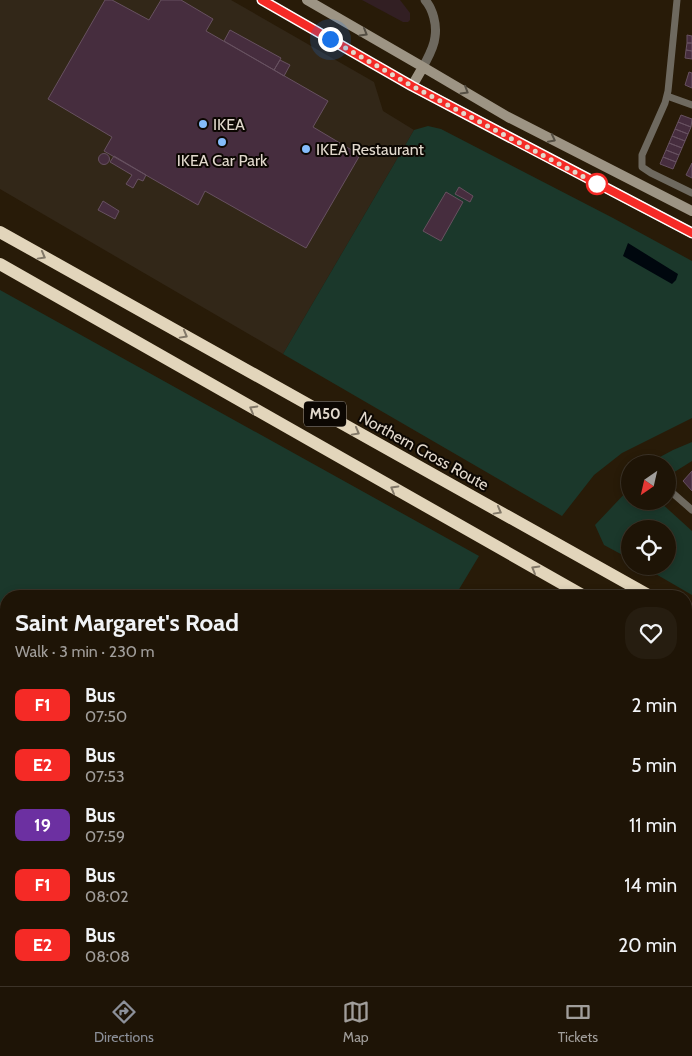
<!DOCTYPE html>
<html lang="en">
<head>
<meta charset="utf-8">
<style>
	body { margin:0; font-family:Cabin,sans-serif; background:#261d10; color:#f1f3f6; height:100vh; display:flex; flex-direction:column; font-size:19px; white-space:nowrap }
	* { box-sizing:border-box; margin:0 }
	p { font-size:16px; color:#a19e9b }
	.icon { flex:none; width:28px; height:28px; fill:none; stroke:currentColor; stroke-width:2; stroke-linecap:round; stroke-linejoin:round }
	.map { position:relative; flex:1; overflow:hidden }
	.panel { position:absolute; left:0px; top:590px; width:692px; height:396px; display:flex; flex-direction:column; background:#1e1406; border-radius:20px 20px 0 0; box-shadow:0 2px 8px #0003,0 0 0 1px #3c3328 }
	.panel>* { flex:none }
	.badge { padding:0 10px; border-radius:8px; font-size:18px; line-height:32px }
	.needle { width:32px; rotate:214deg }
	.controls { position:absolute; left:621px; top:455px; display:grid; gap:10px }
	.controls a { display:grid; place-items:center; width:55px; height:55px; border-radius:50%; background:#1e1406; box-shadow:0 2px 8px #0003,0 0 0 1px #3c3328; font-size:25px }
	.you { position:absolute; width:25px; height:25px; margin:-12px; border:4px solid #fff; border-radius:50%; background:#1a73e8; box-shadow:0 0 0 8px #1a73e833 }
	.map>.badge { position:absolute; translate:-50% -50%; box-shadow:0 0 0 2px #fff }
	.round { display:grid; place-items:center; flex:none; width:52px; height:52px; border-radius:20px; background:#261d10 }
	.head { display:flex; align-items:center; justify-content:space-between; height:85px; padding:0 15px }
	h1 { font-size:24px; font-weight:700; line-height:38px }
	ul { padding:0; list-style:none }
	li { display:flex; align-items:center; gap:15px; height:60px; padding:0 15px }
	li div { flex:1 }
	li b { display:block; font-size:19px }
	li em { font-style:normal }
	li .badge { min-width:55px; font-weight:700; text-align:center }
	.tabs { display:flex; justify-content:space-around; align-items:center; height:70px; border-top:1px solid #3c3328; background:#1e1406; font-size:14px; color:#a19e9b }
	.tabs a { display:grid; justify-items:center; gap:2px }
	.tabs .selected { color:#8c9099 }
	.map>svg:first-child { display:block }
	.commercial { fill:#322718 }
	.industrial { fill:#321f23 }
	.green { fill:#1b382b }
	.water { fill:#00070e }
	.building { fill:#462d3e; stroke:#675160 }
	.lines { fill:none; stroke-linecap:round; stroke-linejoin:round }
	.minor { stroke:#6e695f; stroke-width:7 }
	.tertiary { stroke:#6e695f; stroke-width:9 }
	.secondary { stroke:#9d9484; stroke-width:10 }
	.motorway { stroke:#e2d5bb; stroke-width:12 }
	.oneway { stroke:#544e43 }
	.oneway2 { stroke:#827868 }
	.line-casing { stroke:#fff; stroke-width:11 }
	.line { stroke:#f52a26; stroke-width:8 }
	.walk { stroke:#e2d9cd; stroke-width:5; stroke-dasharray:0 9 }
	.poi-dot { fill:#84bcfb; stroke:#0c0702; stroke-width:2 }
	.stop-dot { fill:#fff; stroke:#f52a26; stroke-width:2.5 }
	.labels { text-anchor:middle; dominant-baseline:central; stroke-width:4; stroke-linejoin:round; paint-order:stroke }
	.shield { fill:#0c0702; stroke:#a29a90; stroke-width:1 }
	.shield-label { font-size:15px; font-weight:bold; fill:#e2d9cd }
	.poi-label { font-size:16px; fill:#e2d9cd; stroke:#0c0702; text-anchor:start }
	.street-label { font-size:16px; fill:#e2d9cd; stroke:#0c0702 }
</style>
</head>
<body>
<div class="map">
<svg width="692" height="986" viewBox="0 0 692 986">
	<rect width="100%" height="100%" fill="#281b08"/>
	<path class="commercial" d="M 0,0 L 231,0 L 374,82 L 383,111 L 414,130 L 283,354 L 0,189 Z"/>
	<path class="industrial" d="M 362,0 L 400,0 L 410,13 L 410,20 L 408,22 L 403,22 Z"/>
	<path class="green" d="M 428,126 L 441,129 L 613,218 L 692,261 L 692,418 L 622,453 L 594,475 L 562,516 L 283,354 L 414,130 Z
		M 0,290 L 479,556 L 455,596 L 6,596 L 6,729 L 0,732 Z
		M 692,442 L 692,461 L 668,476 L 668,464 L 647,464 L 673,450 Z
		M 630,488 L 630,501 L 659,501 L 692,531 L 692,595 L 642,566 L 668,566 L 668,529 L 630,529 L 630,559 L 604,545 L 595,525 Z
		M 216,980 L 678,980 L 684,986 L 224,986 Z"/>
	<path class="water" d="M 628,243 L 678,274 L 676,280 L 672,284 L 623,256 Z
		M 686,723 L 692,726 L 692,798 L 686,790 Z"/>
	<path class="building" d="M 105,0 L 112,0 L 149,20 L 161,0 L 181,0 L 213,19 L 206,31 L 328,101 L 313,127 L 360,155 L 306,248 L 205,191 L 198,205 L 104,151 L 112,137 L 48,99 Z
		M 230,30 L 281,58 L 274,70 L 224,41 Z
		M 687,35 L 692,36 L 692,43 L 687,43 Z
		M 687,43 L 692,43 L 692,51 L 686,50 Z
		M 686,50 L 692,51 L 692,59 L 685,58 Z
		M 280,60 L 290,65 L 284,76 L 274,70 Z
		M 689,72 L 692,73 L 692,88 L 685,85 Z
		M 681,115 L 692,119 L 691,127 L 678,122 Z
		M 678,122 L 691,127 L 688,134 L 675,129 Z
		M 675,129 L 688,134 L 685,141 L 672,136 Z
		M 672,136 L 685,141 L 682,148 L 669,143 Z
		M 669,143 L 682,148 L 679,155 L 666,150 Z
		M 666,150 L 679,155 L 676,162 L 663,157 Z
		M98.5 159a5.5 5.5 0 1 1 11 0a5.5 5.5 0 1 1-11 0Z
		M 114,156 L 146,175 L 143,181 L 138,179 L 133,188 L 126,184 L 132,175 L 110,162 Z
		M 663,157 L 676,162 L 673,169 L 660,164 Z
		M 692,163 L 692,178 L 686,175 Z
		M 459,187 L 473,196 L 470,202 L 455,194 Z
		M 446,192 L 463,202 L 441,241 L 423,231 Z
		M 103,201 L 119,211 L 115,219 L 98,210 Z
		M 692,471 L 692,491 L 683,481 Z"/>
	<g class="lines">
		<path class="minor" d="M 677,0 L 668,91 L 665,103 L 642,155 L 642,167 L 651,173 L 692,193
			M 667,96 L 692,105
			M 668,489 L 692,510"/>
		<path class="tertiary" d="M 423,67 C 428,57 434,48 435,37 C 437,25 433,9 425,0"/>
		<path class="secondary" d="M 262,0 L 412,86 L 692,233
			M 307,0 L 423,67 L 508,117 L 692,211
			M 412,86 L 423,67"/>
		<path class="motorway" d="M 0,232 L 650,596
			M 0,264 L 584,596
			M 686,617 L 692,620
			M 686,652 L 692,655"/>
	</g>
	<defs><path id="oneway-chevron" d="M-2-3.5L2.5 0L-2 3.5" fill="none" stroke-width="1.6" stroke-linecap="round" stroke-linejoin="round" transform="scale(1.25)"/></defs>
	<g class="oneway">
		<use href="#oneway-chevron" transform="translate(364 33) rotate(30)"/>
		<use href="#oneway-chevron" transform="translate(465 91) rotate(31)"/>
		<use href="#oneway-chevron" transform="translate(552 139) rotate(27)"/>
	</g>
	<g class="oneway2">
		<use href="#oneway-chevron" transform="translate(42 256) rotate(29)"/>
		<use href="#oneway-chevron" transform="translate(184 335) rotate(29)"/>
		<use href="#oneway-chevron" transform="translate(253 409) rotate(-150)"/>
		<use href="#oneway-chevron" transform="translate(356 432) rotate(29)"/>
		<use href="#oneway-chevron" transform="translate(394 489) rotate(-150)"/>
		<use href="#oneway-chevron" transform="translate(498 511) rotate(29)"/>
		<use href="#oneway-chevron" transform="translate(535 569) rotate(-150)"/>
	</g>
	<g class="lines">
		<g class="line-casing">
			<path id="line" d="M 262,0 L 412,86 L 692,233"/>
		</g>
		<use href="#line" class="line"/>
		<path class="walk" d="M 330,39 L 412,86 L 597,184"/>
	</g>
	<g class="poi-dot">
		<circle cx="203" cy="124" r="5"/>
		<circle cx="222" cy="142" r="5"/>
		<circle cx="306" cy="149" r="5"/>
	</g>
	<circle class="stop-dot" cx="597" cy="184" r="10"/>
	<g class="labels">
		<rect class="shield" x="304" y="401.5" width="42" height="25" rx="4"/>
		<g class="shield-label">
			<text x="325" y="414">M50</text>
		</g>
		<g class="poi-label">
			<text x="213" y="124">IKEA</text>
			<text x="316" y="149">IKEA Restaurant</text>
			<text x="222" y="160" text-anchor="middle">IKEA Car Park</text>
		</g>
		<g class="street-label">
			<text transform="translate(424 451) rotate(29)">Northern Cross Route</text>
		</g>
	</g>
</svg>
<div class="controls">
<a><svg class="needle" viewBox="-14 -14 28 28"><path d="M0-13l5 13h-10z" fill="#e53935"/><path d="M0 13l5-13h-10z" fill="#a19e9b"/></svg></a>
<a><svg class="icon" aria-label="locate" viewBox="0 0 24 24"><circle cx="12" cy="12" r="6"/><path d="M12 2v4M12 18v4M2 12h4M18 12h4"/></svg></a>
</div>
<div class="you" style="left:330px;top:39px"></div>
<section class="panel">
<div class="head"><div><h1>Saint Margaret's Road</h1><p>Walk · 3 min · 230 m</p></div><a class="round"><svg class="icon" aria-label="heart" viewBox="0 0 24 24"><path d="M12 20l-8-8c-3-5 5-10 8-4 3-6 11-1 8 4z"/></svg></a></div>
<ul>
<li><span class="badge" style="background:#f52a26;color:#fff">F1</span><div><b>Bus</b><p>07:50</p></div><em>2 min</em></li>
<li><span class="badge" style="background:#f52a26;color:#fff">E2</span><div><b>Bus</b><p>07:53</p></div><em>5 min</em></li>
<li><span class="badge" style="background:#6c30a1;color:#fff">19</span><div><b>Bus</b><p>07:59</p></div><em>11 min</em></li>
<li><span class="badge" style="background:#f52a26;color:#fff">F1</span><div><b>Bus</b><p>08:02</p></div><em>14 min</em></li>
<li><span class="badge" style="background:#f52a26;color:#fff">E2</span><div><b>Bus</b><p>08:08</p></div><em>20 min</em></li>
</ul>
</section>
</div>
<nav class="tabs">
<a class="selected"><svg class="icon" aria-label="directions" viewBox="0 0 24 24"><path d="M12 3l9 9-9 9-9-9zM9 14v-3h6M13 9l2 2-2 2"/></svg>Directions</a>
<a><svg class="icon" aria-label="map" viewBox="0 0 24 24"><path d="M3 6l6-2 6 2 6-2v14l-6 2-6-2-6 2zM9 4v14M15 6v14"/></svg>Map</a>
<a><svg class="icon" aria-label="tickets" viewBox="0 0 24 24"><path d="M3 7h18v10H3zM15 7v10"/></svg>Tickets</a>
</nav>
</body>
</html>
